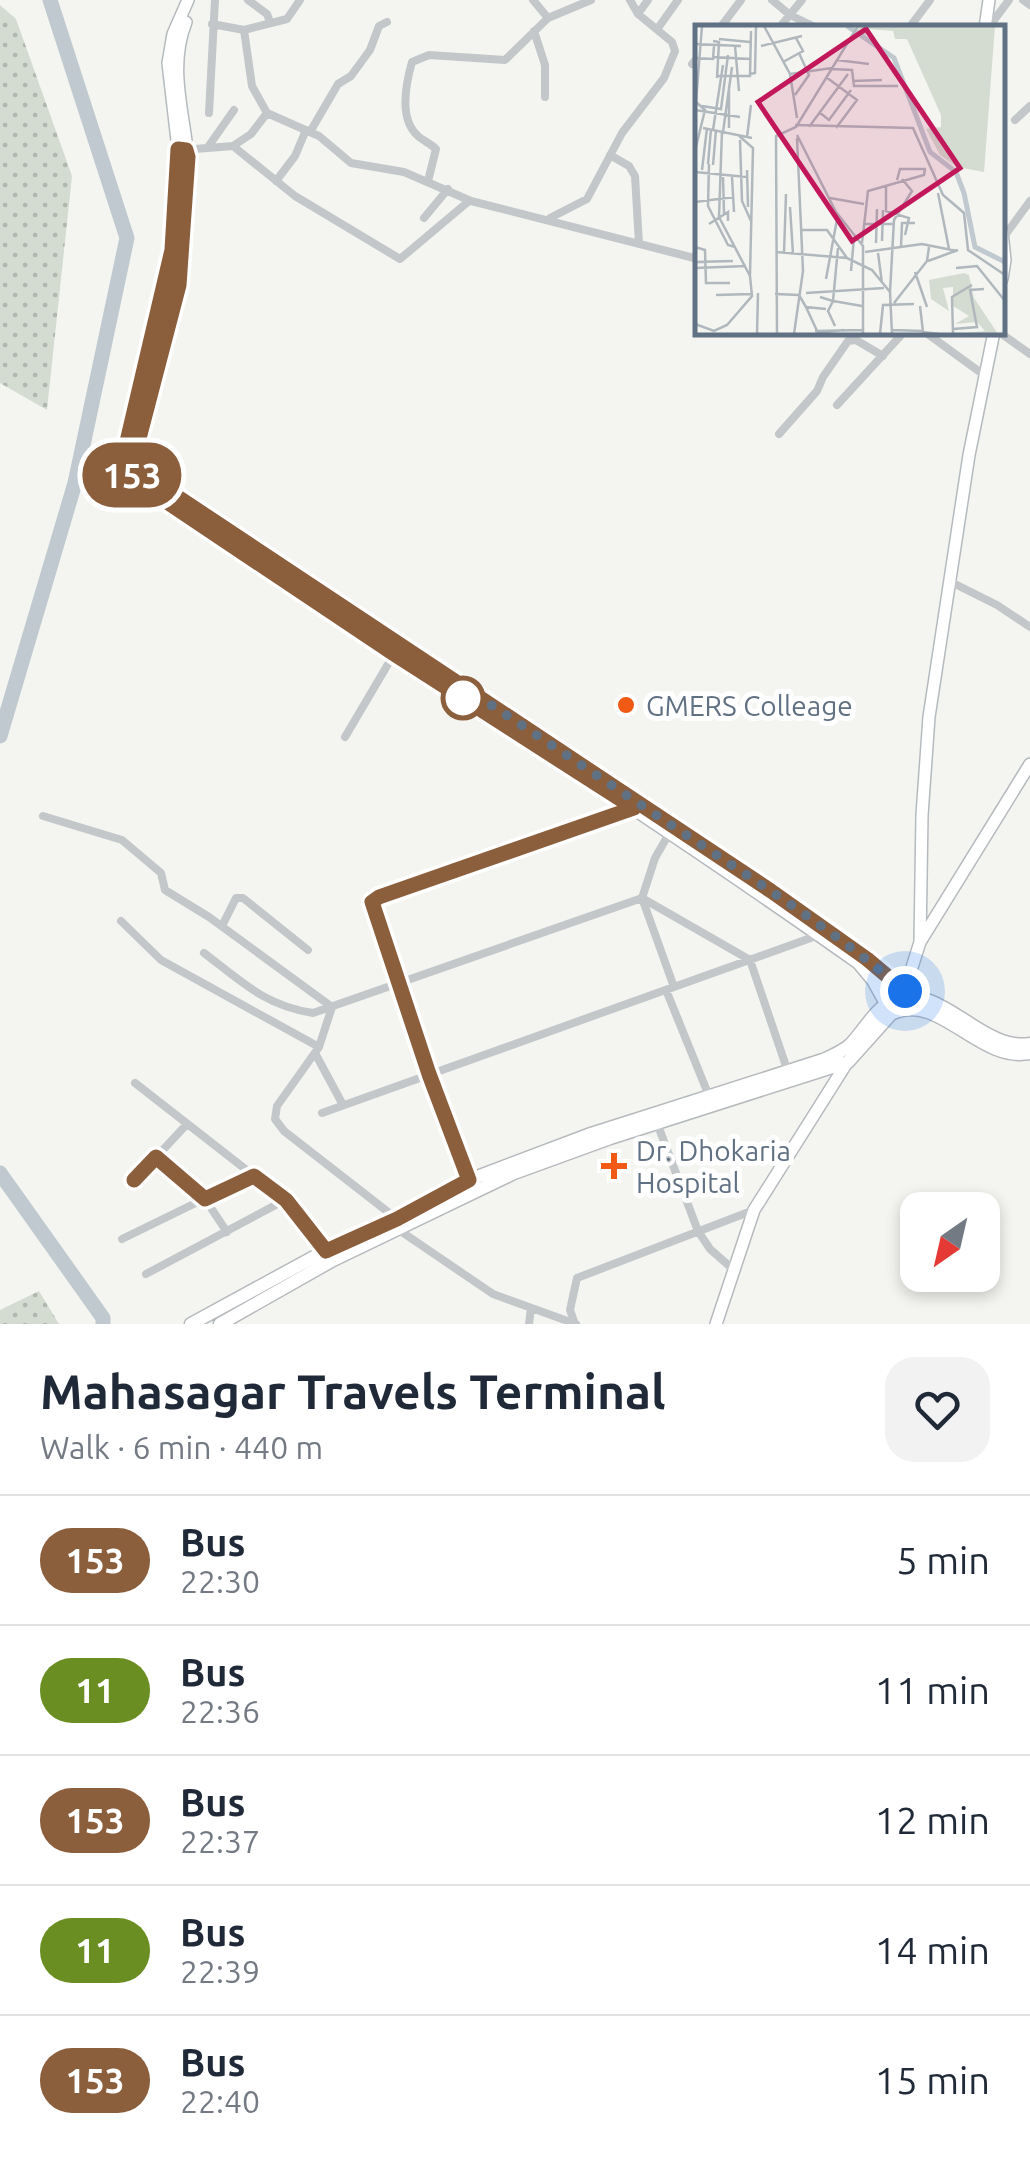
<!DOCTYPE html>
<html lang="en">
<head>
<meta charset="utf-8">
<style>
	body { margin:0; font-family:Ubuntu,sans-serif; background:#f2f2f3; color:#1f2937; height:100vh; display:flex; flex-direction:column; font-size:38px; white-space:nowrap }
	* { box-sizing:border-box; margin:0 }
	p { font-size:32px; color:#747a83 }
	.icon { flex:none; width:55px; height:55px; fill:none; stroke:currentColor; stroke-width:2; stroke-linecap:round; stroke-linejoin:round }
	.map { position:relative; height:1324px; overflow:hidden }
	.side { display:flex; flex-direction:column; background:#fff; flex:1 }
	.side>* { flex:none }
	.badge { padding:0 20px; border-radius:32px; font-size:35px; line-height:65px }
	.needle { width:65px; rotate:214deg }
	.buttons { position:absolute; left:900px; top:1192px; display:grid; gap:20px }
	.buttons a { display:grid; place-items:center; width:100px; height:100px; border-radius:20px; background:#fff; box-shadow:0 5px 15px #0003; font-size:50px }
	.you { position:absolute; width:50px; height:50px; margin:-25px; border:8px solid #fff; border-radius:50%; background:#1a73e8; box-shadow:0 0 0 15px #1a73e833 }
	.map>.badge { position:absolute; translate:-50% -50%; box-shadow:0 0 0 5px #fff }
	.round { display:grid; place-items:center; flex:none; width:105px; height:105px; border-radius:30px; background:#f2f2f3 }
	.overview { display:flex; align-items:center; justify-content:space-between; height:170px; padding:0 40px }
	h1 { font-size:48px; font-weight:700; line-height:75px }
	ul { padding:0; list-style:none }
	li { display:flex; align-items:center; gap:30px; height:130px; padding:0 40px; border-top:2px solid #e0e1e3 }
	li div { flex:1 }
	li b { display:block; font-size:38px }
	li em { font-style:normal }
	li .badge { min-width:110px; font-weight:700; text-align:center }
	.map>svg:first-child { display:block }
	.grass { fill:url(#grass-dots) }
	.lines { fill:none; stroke-linecap:round; stroke-linejoin:round }
	.river { stroke:#bfc9cf; stroke-width:15 }
	.secondary-casing { stroke:#b5babf; stroke-width:14 }
	.primary-casing { stroke:#b6babe; stroke-width:15 }
	.street { stroke:#c3c7ca; stroke-width:8 }
	.secondary { stroke:#fff; stroke-width:11 }
	.primary { stroke:#fff; stroke-width:12 }
	.line-casing { stroke:#fff; stroke-width:22 }
	.line { stroke:#8b5e3c; stroke-width:15 }
	.walk { stroke:#617184; stroke-width:10; stroke-dasharray:0 18 }
	.stop-dot { fill:#fff; stroke:#8b5e3c; stroke-width:5 }
	.poi-dot { fill:#f05a15; stroke:#fff; stroke-width:4 }
	.labels { text-anchor:middle; dominant-baseline:central; stroke-width:10; stroke-linejoin:round; paint-order:stroke }
	.poi-label { font-size:28px; fill:#617184; stroke:#fff; text-anchor:start }
	.inset-river { fill:none; stroke:#bfc9cf; stroke-width:5 }
	.inset-road { fill:none; stroke:#b0b8be; stroke-width:2.5 }
	.view { fill:#c2185b; fill-opacity:0.15; stroke:#c2185b; stroke-width:5 }
	.inset-edge { fill:none; stroke:#617184; stroke-width:5 }
</style>
</head>
<body>
<div class="map">
<svg width="1030" height="1324" viewBox="0 0 1030 1324">
	<defs>
		<pattern id="grass-dots" width="8" height="8" patternUnits="userSpaceOnUse" patternTransform="scale(2.5)"><rect width="8" height="8" fill="#d4dcd1"/><path d="M2 2h.1M6 6h.1" fill="none" stroke="#afb7af" stroke-width="1.8" stroke-linecap="round"/></pattern>
	</defs>
	<rect width="100%" height="100%" fill="#f4f5f0"/>
	<path class="grass" d="M 0,5 L 16,19 L 72,176 L 47,410 L 0,383 Z
		M 39,1291 L 59,1324 L 0,1324 L 0,1310 Z"/>
	<g class="lines">
		<path class="river" d="M 0,736 L 75,483 L 127,238 L 50,0
			M 0,1173 L 103,1318 L 103,1324"/>
		<g class="secondary-casing">
			<path id="secondary" d="M 188,0 L 173,34 L 168,63 L 178,149 L 173,251 L 126,446 L 131,473 L 158,496 C 391,652 629,801 858,963 L 873,981 L 889,1010
				M 186,22 C 168,68 184,112 188,158 C 191,198 184,241 179,281 C 174,320 123,445 143,473 L 581,764
				M 985,28 L 989,0
				M 1002,232 L 1005,260 L 1002,279
				M 717,855 L 867,959 L 905,991
				M 920,942 L 922,815 L 929,717 L 969,455 L 994,332
				M 903,996 L 920,942 L 1030,764
				M 716,1324 L 754,1210 L 848,1061"/>
		</g>
		<g class="primary-casing">
			<path id="primary" d="M 191,1324 L 325,1251 L 397,1219 L 469,1180 L 588,1135 L 823,1060 C 832,1056 842,1052 850,1045 C 864,1031 875,1008 894,1000 C 941,982 981,1052 1030,1044
				M 220,1324 L 333,1260 L 514,1173 L 610,1138 L 848,1062 L 891,1014 C 939,990 978,1063 1030,1053"/>
		</g>
		<path class="street" d="M 248,0 L 267,14 L 270,22
			M 533,0 L 548,18
			M 772,0 L 790,15 L 817,28
			M 1023,0 L 1030,5
			M 638,14 L 648,0
			M 212,24 L 244,30 L 252,86 L 267,113
			M 658,28 L 678,0
			M 720,28 L 741,0
			M 779,28 L 802,0
			M 909,28 L 930,0
			M 988,28 L 1009,0
			M 244,30 L 287,19 L 300,0
			M 534,31 L 545,65 L 545,97
			M 692,64 L 698,57
			M 209,113 L 215,0
			M 1015,120 L 1030,106
			M 310,132 L 338,84 L 351,76 L 370,50 L 379,26 L 387,22
			M 233,146 L 251,134 L 267,113 L 319,136 L 351,163 L 404,172 L 471,201 L 698,259
			M 208,147 L 234,110
			M 182,150 L 233,146 L 295,196 L 400,259 L 469,201
			M 610,155 L 629,166 L 635,176 L 639,244
			M 276,181 L 295,156 L 306,130
			M 428,181 L 436,149 C 430,143 423,141 417,135 C 399,118 406,83 412,62 L 429,55 L 505,60 L 548,18 L 591,0
			M 424,218 L 448,189
			M 550,218 L 587,199 L 622,133 L 664,78 L 675,51 L 672,42 L 638,14 L 630,0
			M 1003,238 L 1030,201
			M 925,332 L 984,375
			M 999,332 L 1030,354
			M 837,405 L 904,332
			M 779,434 L 817,391 L 823,377 L 848,341 L 856,340 L 883,356
			M 949,581 L 997,605 L 1030,627
			M 345,737 L 394,654
			M 43,816 L 122,840 L 161,873 L 165,890 L 209,917 L 332,1007 L 319,1047 L 277,1106 L 275,1119 L 284,1131 L 397,1219
			M 670,832 L 655,858 L 642,898 L 750,960 L 788,1072
			M 121,921 L 161,960 L 319,1047
			M 222,926 L 236,898 L 243,898 L 308,950
			M 204,953 C 241,981 265,1006 313,1013 L 642,898 L 674,987
			M 666,990 L 709,1096
			M 315,1053 L 343,1105
			M 135,1083 L 285,1200 L 327,1253
			M 322,1113 L 819,935
			M 657,1123 L 698,1231 L 710,1249 L 735,1271
			M 156,1157 L 205,1199 L 227,1232
			M 134,1181 L 187,1124
			M 474,1191 L 429,1074 L 372,902 L 379,897 L 634,808
			M 396,1228 L 493,1294 L 576,1324
			M 122,1239 L 253,1175
			M 146,1274 L 285,1200
			M 529,1324 L 531,1308
			M 575,1324 L 570,1310 L 577,1278 L 754,1210"/>
		<use href="#secondary" class="secondary"/>
		<use href="#primary" class="primary"/>
	</g>
	<g class="lines">
		<g class="line-casing">
			<path id="line" d="M 134,1180 L 156,1157 L 205,1199 L 254,1176 L 286,1200 L 326,1251 L 397,1219 L 469,1180 L 429,1074 L 372,902 L 379,897 L 634,808 L 394,654 L 158,496 L 130,472 L 126,446 L 172,250 L 178,149 L 186,150 L 188,157 L 179,285 L 137,446 L 138,467 L 143,474 L 771,891 L 867,959 L 905,991"/>
		</g>
		<use href="#line" class="line"/>
		<path class="walk" d="M 463,698 L 470,691 C 549,743 627,796 706,848 C 774,893 843,938 905,991"/>
	</g>
	<circle class="stop-dot" cx="463" cy="698" r="20"/>
	<g class="poi-dot">
		<circle cx="626" cy="705" r="10"/>
		<path d="M609 1151h10v10h10v10h-10v10h-10v-10h-10v-10h10z"/>
	</g>
	<g class="labels">
		<g class="poi-label">
			<text x="646" y="705">GMERS Colleage</text>
			<text x="636" y="1150">Dr. Dhokaria<tspan x="636" dy="32">Hospital</tspan></text>
		</g>
	</g>
	<g transform="translate(695 25)">
		<rect width="310" height="310" fill="#f4f5f0"/>
		<path d="M 165,1 L 300,1 L 289,147 L 262,142 L 245,130 L 231,104 L 246,102 L 246,90 L 212,14 L 200,14 L 198,6 L 174,4 L 170,11 L 161,7 Z" fill="#d4dcd1"/>
		<path d="M 269,248 L 274,250 L 279,273 L 303,309 L 260,309 L 290,306 L 282,297 L 260,299 L 274,291 L 258,281 L 258,262 L 248,263 L 254,286 L 236,274 L 234,255 Z" fill="#d4dcd1"/>
		<path class="inset-river" d="M 152,1 L 199,33 L 235,127 L 261,147 L 269,168 L 280,222 L 310,237"/>
		<path class="inset-road" d="M 69,1 L 95,49 L 102,93M 24,14 L 55,17M 18,16 L 24,17 L 22,53M 0,19 L 46,21M 40,21 L 44,66M 66,21 L 107,11M 19,32 L 56,34M 0,33 L 18,34 L 19,21M 142,35 L 174,39M 88,37 L 108,26 L 101,13M 137,44 L 157,45 L 159,61 L 203,61M 55,49 L 60,48 L 61,1M 95,49 L 137,43M 22,51 L 55,51 L 56,6M 131,52 L 162,75 L 141,103M 157,56 L 187,55M 100,70 L 114,50 L 104,28M 7,81 L 26,84 L 33,30M 0,85 L 45,92M 124,87 L 134,95 L 156,65M 100,100 L 218,103 L 248,170 L 269,188 L 273,225 L 310,250M 114,102 L 153,49M 8,103 L 57,113M 34,103 L 34,62M 18,105 L 28,40M 28,107 L 37,42M 43,110 L 58,123 L 55,250M 102,110 L 141,187 L 168,221 L 168,309M 52,112 L 56,80M 45,115 L 47,176 L 56,196M 0,126 L 10,85 L 1,77 L 7,1M 13,139 L 16,104M 14,139 L 13,181 L 33,220 L 40,222M 18,140 L 21,105M 7,145 L 12,103M 52,145 L 53,182M 0,147 L 52,152M 28,152 L 29,189M 37,152 L 39,187M 202,155 L 205,144 L 231,144M 191,160 L 191,186 L 214,193 L 210,210M 243,168 L 254,224M 135,173 L 169,179M 0,177 L 39,172M 95,182 L 98,229M 14,199 L 33,187 L 33,196M 168,199 L 199,199M 106,205 L 132,205 L 152,233M 187,216 L 188,185M 167,218 L 173,166 L 229,150 L 230,144M 181,218 L 182,184M 0,222 L 10,225 L 11,258 L 35,258M 206,222 L 207,198 L 220,198M 143,223 L 138,276 L 167,281M 81,227 L 152,233 L 177,245 L 195,267 L 197,309M 170,227 L 227,219 L 262,226M 89,228 L 91,169M 183,228 L 187,258M 233,236 L 263,225M 0,237 L 38,236M 0,243 L 51,241M 261,243 L 282,241 L 310,276M 156,246 L 159,213M 220,247 L 232,282M 131,254 L 143,189M 195,267 L 199,195 L 217,166 L 207,154M 111,268 L 189,263M 80,269 L 104,270 L 111,282 L 131,284M 21,270 L 57,269M 125,272 L 138,276 L 133,286 L 140,301M 199,278 L 232,236 L 234,222M 225,281 L 228,307 L 244,309M 111,282 L 123,308 L 149,305M 0,299 L 19,306 L 32,300 L 57,271 L 55,251 L 24,192 L 27,106M 258,304 L 282,302 L 275,265 L 289,264M 197,305 L 228,306M 120,306 L 168,305M 62,309 L 63,268M 82,309 L 81,111 L 101,102 L 163,1M 99,309 L 108,246 L 102,113M 185,309 L 188,280 L 219,279M 258,309 L 257,272 L 277,260"/>
		<path class="view" d="M 171,4 L 265,143 L 157,216 L 63,77 Z"/>
		<rect width="310" height="310" class="inset-edge"/>
	</g>
</svg>
<div class="buttons">
<a><svg class="needle" viewBox="-14 -14 28 28"><path d="M0-13l5 13h-10z" fill="#e53935"/><path d="M0 13l5-13h-10z" fill="#747a83"/></svg></a>
</div>
<div class="you" style="left:905px;top:991px"></div>
<b class="badge" style="left:132px;top:475px;background:#8b5e3c;color:#fff">153</b>
</div>
<section class="side">
<div class="overview"><div><h1>Mahasagar Travels Terminal</h1><p>Walk · 6 min · 440 m</p></div><a class="round"><svg class="icon" aria-label="heart" viewBox="0 0 24 24"><path d="M12 20l-8-8c-3-5 5-10 8-4 3-6 11-1 8 4z"/></svg></a></div>
<ul>
<li><span class="badge" style="background:#8b5e3c;color:#fff">153</span><div><b>Bus</b><p>22:30</p></div><em>5 min</em></li>
<li><span class="badge" style="background:#6b8e23;color:#fff">11</span><div><b>Bus</b><p>22:36</p></div><em>11 min</em></li>
<li><span class="badge" style="background:#8b5e3c;color:#fff">153</span><div><b>Bus</b><p>22:37</p></div><em>12 min</em></li>
<li><span class="badge" style="background:#6b8e23;color:#fff">11</span><div><b>Bus</b><p>22:39</p></div><em>14 min</em></li>
<li><span class="badge" style="background:#8b5e3c;color:#fff">153</span><div><b>Bus</b><p>22:40</p></div><em>15 min</em></li>
</ul>
</section>
</body>
</html>
